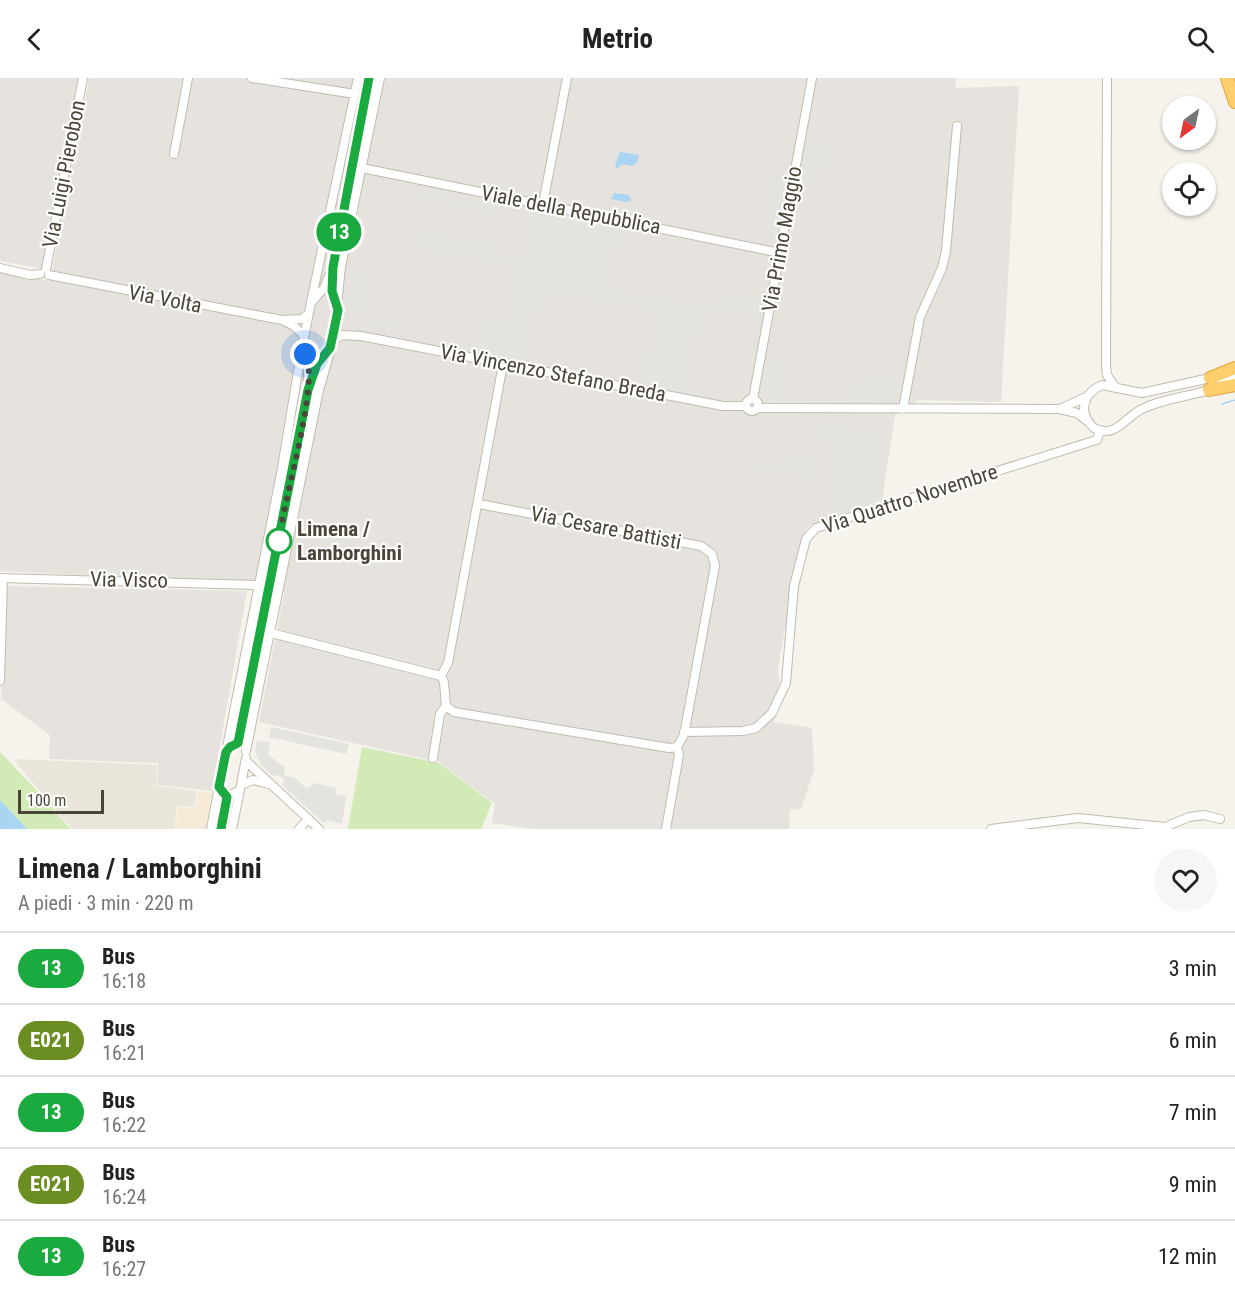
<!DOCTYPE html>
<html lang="it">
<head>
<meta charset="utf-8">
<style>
	body { margin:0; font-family:"Roboto Condensed",sans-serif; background:#f6f6f6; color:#222; height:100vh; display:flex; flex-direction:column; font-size:22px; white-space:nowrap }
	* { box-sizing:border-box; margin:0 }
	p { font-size:20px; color:#767676 }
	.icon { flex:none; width:33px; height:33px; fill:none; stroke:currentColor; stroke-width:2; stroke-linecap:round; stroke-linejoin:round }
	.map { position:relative; height:751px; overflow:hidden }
	.drawer { display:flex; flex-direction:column; background:#fff; flex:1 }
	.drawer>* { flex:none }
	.badge { padding:0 12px; border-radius:20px; font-size:21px; line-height:39px }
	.needle { width:39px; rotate:213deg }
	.buttons { position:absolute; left:1162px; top:18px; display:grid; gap:12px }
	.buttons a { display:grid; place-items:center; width:54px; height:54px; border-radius:50%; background:#fff; box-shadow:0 2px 4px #0004; font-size:30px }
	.scale { position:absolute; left:18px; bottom:15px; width:86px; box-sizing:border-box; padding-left:6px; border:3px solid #4b4439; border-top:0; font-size:16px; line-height:21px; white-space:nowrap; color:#4b4439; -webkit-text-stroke:4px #fff; paint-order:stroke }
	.you { position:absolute; width:30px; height:30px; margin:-15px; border:4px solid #fff; border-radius:50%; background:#1a73e8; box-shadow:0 0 0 9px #1a73e833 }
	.map>.badge { position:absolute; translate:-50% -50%; box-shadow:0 0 0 3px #fff }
	.round { display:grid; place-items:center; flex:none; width:63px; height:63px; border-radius:32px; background:#f6f6f6 }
	.headline { display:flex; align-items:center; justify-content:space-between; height:102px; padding:0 18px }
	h1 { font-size:28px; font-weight:700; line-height:45px }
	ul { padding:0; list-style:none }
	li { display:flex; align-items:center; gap:18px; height:72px; padding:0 18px; border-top:2px solid #e0e0e0 }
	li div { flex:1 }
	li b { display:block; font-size:22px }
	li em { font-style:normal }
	li .badge { min-width:66px; font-weight:700; text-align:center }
	header { display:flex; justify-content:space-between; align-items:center; height:78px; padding:0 18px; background:#fff; font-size:27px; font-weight:700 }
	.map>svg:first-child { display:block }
	.residential { fill:#eae5da }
	.commercial { fill:#f7ead8 }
	.industrial { fill:#e6e2dd }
	.green { fill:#d2eab5 }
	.parking { fill:#e5e3e0 }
	.water { fill:#a9d4f2 }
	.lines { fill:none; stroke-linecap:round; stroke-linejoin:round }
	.stream { stroke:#a9d4f2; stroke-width:1.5 }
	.minor-casing { stroke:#c2bbae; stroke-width:10 }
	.highway-casing { stroke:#e0a43c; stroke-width:14 }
	.minor { stroke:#fff; stroke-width:8 }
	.highway { stroke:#ffcf6e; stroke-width:12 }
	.line-casing { stroke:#fff; stroke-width:14 }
	.line { stroke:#1baa40; stroke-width:9 }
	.walk { stroke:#4b4439; stroke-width:6; stroke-dasharray:0 10.8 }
	.stop-dot { fill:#fff; stroke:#1baa40; stroke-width:3 }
	.labels { text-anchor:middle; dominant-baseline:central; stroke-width:4.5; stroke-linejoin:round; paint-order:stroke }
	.street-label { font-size:21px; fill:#4b4439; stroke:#fff }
	.stop-label { font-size:21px; font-weight:bold; fill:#4b4439; stroke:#fff; text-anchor:start }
</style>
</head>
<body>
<header><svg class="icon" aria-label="back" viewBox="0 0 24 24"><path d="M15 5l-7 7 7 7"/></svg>Metrio<svg class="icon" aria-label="search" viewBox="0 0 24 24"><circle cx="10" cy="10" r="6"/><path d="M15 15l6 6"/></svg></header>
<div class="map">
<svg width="1235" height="751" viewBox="0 0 1235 751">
	<rect width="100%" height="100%" fill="#f6f3ec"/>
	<path class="residential" d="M 13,681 L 157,687 L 156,708 L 196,713 L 195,729 L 176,728 L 175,751 L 72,751 Z"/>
	<path class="commercial" d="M 198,713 L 212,715 L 207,751 L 176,751 L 177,729 L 196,730 Z"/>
	<path class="industrial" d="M 0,0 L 78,0 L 43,191 L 0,183 Z
		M 89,0 L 956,0 L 955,10 L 1019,8 L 1001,324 L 919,322 L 895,337 L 882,423 L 810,447 L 805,454 L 795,495 L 778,589 L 780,615 L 774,644 L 812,650 L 814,692 L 801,731 L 790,732 L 789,751 L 532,751 L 492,745 L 495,726 L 439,684 L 259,644 L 284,515 L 250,505 L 0,493 L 0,195 L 50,203 Z
		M 6,508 L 247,513 L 212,713 L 157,707 L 158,685 L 49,681 L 50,657 L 1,621 Z"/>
	<path class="green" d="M 362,669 L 439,685 L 492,725 L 481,751 L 348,751 Z
		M 0,674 L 45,721 L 70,751 L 27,751 L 0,722 Z"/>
	<path class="parking" d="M 807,63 L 828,67 L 820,110 L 798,107 Z
		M 774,99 L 788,101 L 778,154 L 770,164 L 763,163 Z
		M 420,111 L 482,123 L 489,127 L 491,121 L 501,124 L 498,176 L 523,178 L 524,128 L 544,132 L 571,145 L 622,149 L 607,210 L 710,230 L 713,214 L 764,222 L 761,239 L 717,231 L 716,235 L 701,233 L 685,314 L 641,306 L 656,234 L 540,212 L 525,285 L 473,275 L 478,239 L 515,244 L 516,191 L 520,191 L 521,186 L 428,177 L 420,166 L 423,153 L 490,163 L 491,136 L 419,121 Z
		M 373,187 L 378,188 L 371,223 L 365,223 L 363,234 L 342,228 L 349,193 L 355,195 L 356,191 L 370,193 Z
		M 377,235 L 404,240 L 403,248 L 391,245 L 390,253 L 372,250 Z
		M 345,236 L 363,240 L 362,248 L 344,244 Z
		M 769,277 L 790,281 L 782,325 L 770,324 L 761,317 Z
		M 857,295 L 900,302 L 900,309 L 893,319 L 886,322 L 853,321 Z
		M 814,341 L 886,356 L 880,421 L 833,438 L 830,434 L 838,401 L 839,363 L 823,361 L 815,400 L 751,389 L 751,384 L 815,379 Z
		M 271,649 L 349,666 L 346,676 L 269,659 Z
		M 257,662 L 270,665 L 268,676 L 285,690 L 284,697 L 295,700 L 307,711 L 314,705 L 336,710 L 335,716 L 346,718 L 342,746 L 327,742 L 324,745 L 282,707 L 285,703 L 278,697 L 273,698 L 261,687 L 255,674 Z"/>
	<path class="water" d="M 620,74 L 639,77 L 637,85 L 632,88 L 622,86 L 617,91 L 615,87 Z
		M 614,115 L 629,117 L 631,122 L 626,124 L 611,121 Z
		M 0,722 L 27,751 L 0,751 Z"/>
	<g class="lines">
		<path class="stream" d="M 1222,326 L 1235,322"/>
		<g class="minor-casing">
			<path id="minor" d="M 252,0 L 355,16
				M 1107,0 L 1106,287 L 1107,297 L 1115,309
				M 174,76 L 188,0
				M 362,90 L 780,175
				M 543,126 L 567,0
				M 0,190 L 30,197 L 40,196
				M 46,191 L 83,0
				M 49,197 L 282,242 L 294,248 L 304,258
				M 311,224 L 358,0
				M 337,226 L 341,189 L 380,0
				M 282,242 L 302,241 L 308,236
				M 332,263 L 342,257 L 361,258 L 723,328 L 746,328
				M 1235,299 L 1210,300 L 1142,315 L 1102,307 C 1082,316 1078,335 1094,350 C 1116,361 1124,340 1142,331 C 1164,320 1187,319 1209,312 C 1218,309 1227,304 1235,300
				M 308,301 L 308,284 L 302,269 L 311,225 L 324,210 L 333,189 L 369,0
				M746 327a6 6 0 1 1 12 0a6 6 0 1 1-12 0Z
				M 753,321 L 812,0
				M 758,330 L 1059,331 L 1077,335 L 1087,343
				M 903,331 L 920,239 L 942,190 L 946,173 L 957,48
				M 1060,331 L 1086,319
				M 479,426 L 701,468 L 712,476 L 715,488 L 684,657 L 677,669 L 679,677 L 666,751
				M 0,500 L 257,507
				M 271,555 L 441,598
				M 441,598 L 448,585 L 503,286
				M 441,598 L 444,604 L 446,628
				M 0,603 L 3,500
				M 446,628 L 454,634 L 669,670 L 677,669
				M 684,654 L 743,653 L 756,650 L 772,635 L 786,605 L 794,508 L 806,461 L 816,450 L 1090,364 L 1097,362 L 1100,353
				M 238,665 L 308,312 L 317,286 L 330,270 L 334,252 L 338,232 L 333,219 L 333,189
				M 246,673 L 319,312 L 330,274
				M 226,674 L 282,390 L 302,269
				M 433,680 L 440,636 L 446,628
				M 246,683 L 319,751
				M 241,707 L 253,702 L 269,706
				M 227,719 L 240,712 L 246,680
				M 227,719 L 219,709 L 228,671
				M 211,751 L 219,709
				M 221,751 L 227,719
				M 232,751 L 240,712
				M 299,751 L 308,741
				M 991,751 L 1078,740 L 1165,749 L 1189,739 L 1204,737 L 1220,741"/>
		</g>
		<g class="highway-casing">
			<path id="highway" d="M 1227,0 L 1235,24
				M 1210,300 L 1235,290
				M 1209,312 L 1235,307"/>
		</g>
		<use href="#minor" class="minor"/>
		<use href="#highway" class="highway"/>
	</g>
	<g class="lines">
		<g class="line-casing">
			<path id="line" d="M 221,751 L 227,719 L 219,709 L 226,674 L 230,669 L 238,665 L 308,312 L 317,286 L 330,270 L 334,252 L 338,232 L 332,213 L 333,189 L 369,0"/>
		</g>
		<use href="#line" class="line"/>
		<path class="walk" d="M 279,463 C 282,426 321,303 305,276"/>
	</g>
	<circle class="stop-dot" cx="279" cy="463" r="12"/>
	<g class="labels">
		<g class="street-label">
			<text transform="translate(64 96) rotate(-79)">Via Luigi Pierobon</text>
			<text transform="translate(571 132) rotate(11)">Viale della Repubblica</text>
			<text transform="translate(782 161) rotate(-80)">Via Primo Maggio</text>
			<text transform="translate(165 221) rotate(11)">Via Volta</text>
			<text transform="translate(553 295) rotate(11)">Via Vincenzo Stefano Breda</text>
			<text transform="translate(910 421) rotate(-18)">Via Quattro Novembre</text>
			<text transform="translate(606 450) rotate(11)">Via Cesare Battisti</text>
			<text transform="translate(129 502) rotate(1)">Via Visco</text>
		</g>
		<g class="stop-label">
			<text x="297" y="451">Limena /<tspan x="297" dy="24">Lamborghini</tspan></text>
		</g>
	</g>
</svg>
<div class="buttons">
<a><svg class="needle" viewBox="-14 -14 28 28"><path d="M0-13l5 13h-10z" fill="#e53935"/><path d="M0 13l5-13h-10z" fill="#767676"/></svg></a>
<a><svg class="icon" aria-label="locate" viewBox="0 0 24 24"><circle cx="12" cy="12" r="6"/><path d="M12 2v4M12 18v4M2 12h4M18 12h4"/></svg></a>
</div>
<div class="scale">100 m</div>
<div class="you" style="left:305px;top:276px"></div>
<b class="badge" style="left:339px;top:154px;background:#1baa40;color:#fff">13</b>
</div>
<section class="drawer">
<div class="headline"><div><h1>Limena / Lamborghini</h1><p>A piedi · 3 min · 220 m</p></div><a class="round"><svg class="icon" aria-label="heart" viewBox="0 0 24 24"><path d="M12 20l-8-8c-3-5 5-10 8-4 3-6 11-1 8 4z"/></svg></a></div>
<ul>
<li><span class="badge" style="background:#1baa40;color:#fff">13</span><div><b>Bus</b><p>16:18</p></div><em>3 min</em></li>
<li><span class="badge" style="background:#6b8e23;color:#fff">E021</span><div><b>Bus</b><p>16:21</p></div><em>6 min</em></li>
<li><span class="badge" style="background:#1baa40;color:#fff">13</span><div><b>Bus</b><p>16:22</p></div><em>7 min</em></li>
<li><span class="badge" style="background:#6b8e23;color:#fff">E021</span><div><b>Bus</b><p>16:24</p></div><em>9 min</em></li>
<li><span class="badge" style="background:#1baa40;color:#fff">13</span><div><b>Bus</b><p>16:27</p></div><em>12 min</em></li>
</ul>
</section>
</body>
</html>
